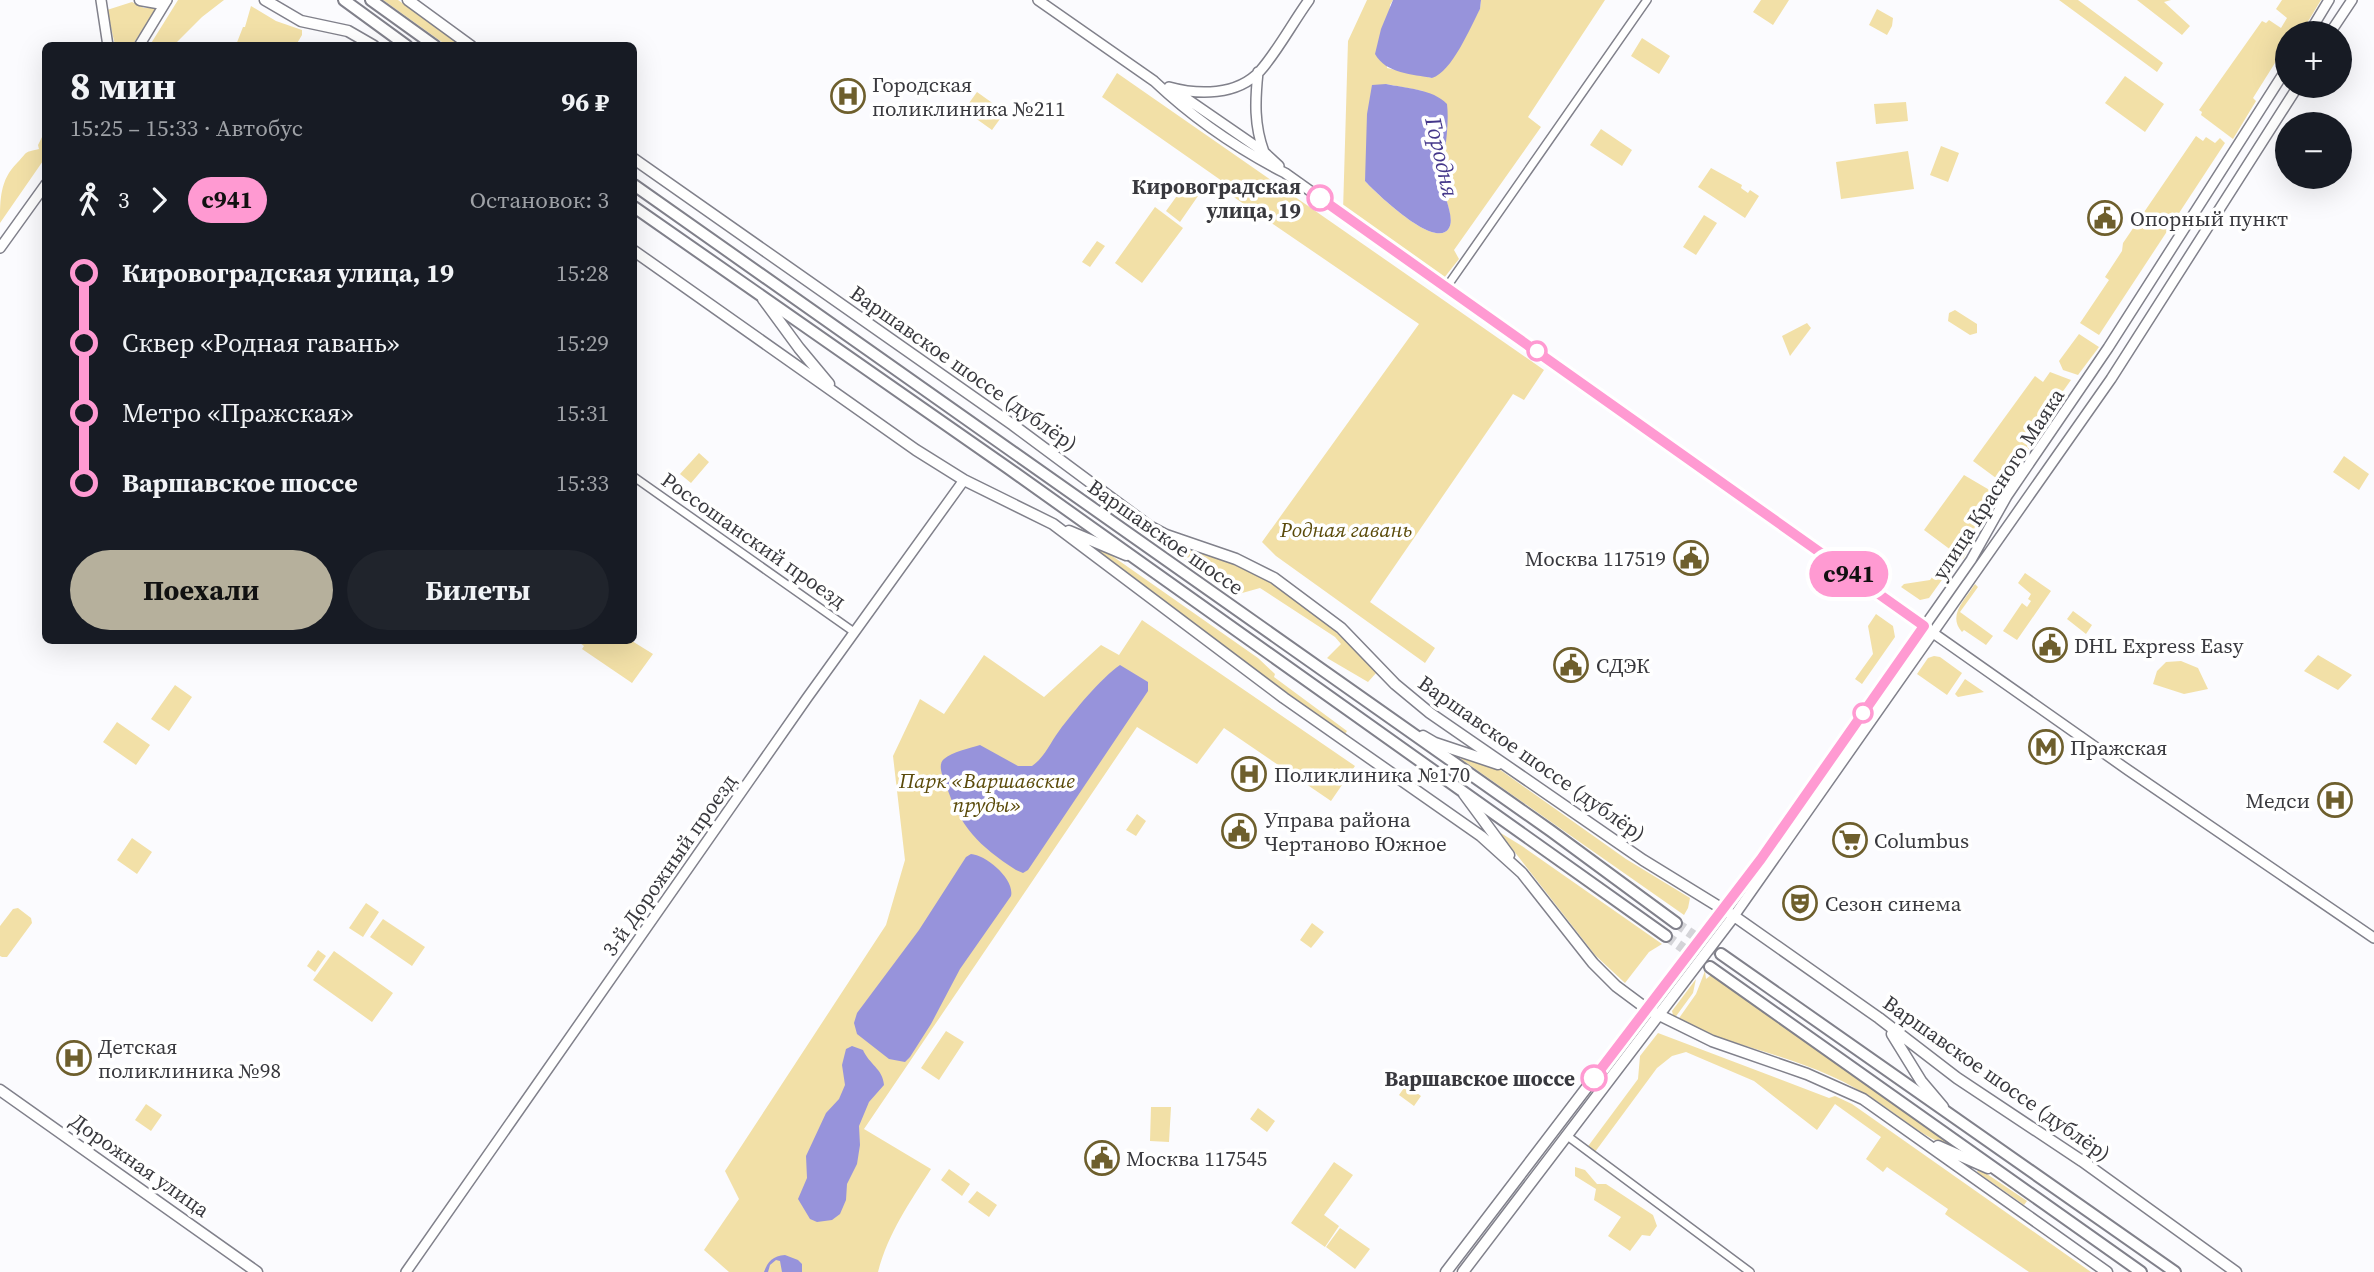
<!DOCTYPE html>
<html lang="ru">
<head>
<meta charset="utf-8">
<style>
	body { margin:0; font-family:"Source Serif 4",serif; background:#20242c; color:#f1f3f6; height:100vh; display:flex; flex-direction:column; font-size:26px; white-space:nowrap }
	* { box-sizing:border-box; margin:0 }
	p { font-size:23px; color:#9ea1a6 }
	.icon { flex:none; width:38px; height:38px; fill:none; stroke:currentColor; stroke-width:2; stroke-linecap:round; stroke-linejoin:round }
	.map { position:relative; flex:1; overflow:hidden }
	.sheet { position:absolute; left:42px; top:42px; width:595px; height:602px; display:flex; flex-direction:column; background:#171b24; border-radius:10px; box-shadow:0 7px 28px #0002 }
	.sheet>* { flex:none }
	.badge { padding:0 14px; border-radius:23px; font-size:24px; line-height:46px }
	.buttons { position:absolute; left:2275px; top:21px; display:grid; gap:14px }
	.buttons a { display:grid; place-items:center; width:77px; height:77px; border-radius:50%; background:#171b24; box-shadow:0 7px 28px #0002; font-size:35px }
	.map>.badge { position:absolute; translate:-50% -50%; box-shadow:0 0 0 4px #fff }
	.legs { display:flex; align-items:center; gap:10px; height:77px; padding:0 28px; font-size:23px }
	.legs p { margin-inline-start:auto }
	.head { display:flex; align-items:center; justify-content:space-between; height:119px; padding:0 28px }
	h1 { font-size:38px; font-weight:700; line-height:52px }
	.cta { display:flex; gap:14px; margin-top:auto; padding:14px 28px }
	.cta a { flex:1; height:80px; border-radius:42px; background:#b6b09c; color:#111; font-size:28px; font-weight:700; line-height:80px; text-align:center }
	.cta a+a { background:#20242c; color:#f1f3f6 }
	ul { padding:0 28px; list-style:none }
	li { display:flex; align-items:center; gap:24px; height:70px; font-size:26px }
	li i { display:grid; place-items:center; width:10px; height:100%; margin:0 9px; background:currentColor }
	li i::after { content:''; width:18px; height:18px; margin:-9px; border:5px solid; border-radius:50%; background:#171b24 }
	li p { margin-inline-start:auto }
	li:first-child i { background:linear-gradient(#0000 50%,currentColor 0) }
	li:last-child i { background:linear-gradient(currentColor 50%,#0000 0) }
	.map>svg:first-child { display:block }
	.green { fill:#f2e0a7; fill-rule:evenodd }
	.water { fill:#9793db }
	.lines { fill:none; stroke-linecap:round; stroke-linejoin:round }
	.primary-tunnel { stroke:#d4d4d8; stroke-width:10; stroke-dasharray:10 5; stroke-linecap:butt }
	.minor-casing { stroke:#81818b; stroke-width:10 }
	.tertiary-casing { stroke:#81818b; stroke-width:12 }
	.secondary-casing { stroke:#81818b; stroke-width:13 }
	.primary-casing { stroke:#81818b; stroke-width:14 }
	.minor { stroke:#fff; stroke-width:7 }
	.tertiary { stroke:#fff; stroke-width:9 }
	.secondary { stroke:#fff; stroke-width:10 }
	.primary { stroke:#fff; stroke-width:10 }
	.line-1-casing { stroke:#fff; stroke-width:16 }
	.line-1 { stroke:#ff9ad2; stroke-width:10 }
	.stop-1-dot { fill:#fff; stroke:#ff9ad2; stroke-width:3.5 }
	.labels { text-anchor:middle; dominant-baseline:central; stroke-width:7; stroke-linejoin:round; paint-order:stroke }
	.poi-label { font-size:21px; fill:#39393e; stroke:#fff; text-anchor:start }
	.stop-label { font-size:21px; font-weight:bold; fill:#39393e; stroke:#fff; text-anchor:end }
	.street-label { font-size:21px; fill:#39393e; stroke:#fff }
	.park-label { font-size:21px; font-style:italic; fill:#5a4a09; stroke:#fff }
	.water-label { font-size:23px; font-style:italic; fill:#44378a; stroke:#fff }
</style>
</head>
<body>
<div class="map">
<svg width="2374" height="1272" viewBox="0 0 2374 1272">
	<rect width="100%" height="100%" fill="#fbfbfe"/>
	<path class="green" d="M 178,0 L 224,0 L 202,17 L 174,45 L 150,45 Z
		M 383,0 L 398,0 L 462,45 L 446,45 Z
		M 1367,0 L 1393,0 L 1390,5 L 1387,68 L 1432,78 L 1480,9 L 1481,0 L 1605,0 L 1528,117 L 1541,127 L 1454,250 L 1459,259 L 1444,278 L 1343,211 L 1348,41 ZM 1386,84 L 1423,91 C 1430,109 1440,128 1444,147 C 1447,161 1442,177 1444,191 C 1446,201 1454,219 1449,228 C 1436,251 1375,192 1365,181 L 1367,165 Z
		M 1761,0 L 1789,0 L 1773,25 L 1753,12 Z
		M 2059,0 L 2078,0 L 2163,63 L 2157,72 Z
		M 2137,0 L 2171,0 L 2164,2 L 2190,26 L 2182,35 Z
		M 2282,0 L 2321,0 L 2301,33 L 2287,33 L 2287,55 L 2285,58 L 2280,55 L 2253,98 L 2256,101 L 2233,139 L 2201,115 L 2202,112 L 2199,110 L 2262,21 L 2266,23 L 2269,20 L 2281,28 L 2287,18 L 2276,9 Z
		M 132,2 L 144,8 L 156,8 L 132,46 L 115,45 L 107,10 Z
		M 251,6 L 276,21 L 302,30 L 302,35 L 296,45 L 236,45 L 243,27 L 245,27 Z
		M 1877,9 L 1893,18 L 1892,26 L 1887,35 L 1869,25 Z
		M 1642,38 L 1670,56 L 1659,74 L 1631,56 Z
		M 1117,73 L 1544,370 L 1524,400 L 1513,394 L 1370,602 L 1435,648 L 1425,663 L 1276,556 L 1262,542 L 1419,324 L 1219,187 L 1222,181 L 1102,97 Z
		M 2125,76 L 2164,104 L 2145,132 L 2105,103 Z
		M 977,92 L 1005,112 L 992,130 L 964,110 Z
		M 1906,102 L 1908,121 L 1876,124 L 1874,104 Z
		M 1601,129 L 1632,150 L 1622,166 L 1590,145 Z
		M 45,131 L 45,158 L 0,223 C 0,199 0,180 17,163 C 29,151 22,153 39,149 L 38,145 Z
		M 2196,136 L 2203,141 L 2206,137 L 2215,143 L 2220,138 L 2225,143 L 2099,335 L 2080,323 L 2109,280 L 2105,277 L 2122,251 L 2123,243 Z
		M 1941,146 L 1959,153 L 1948,182 L 1930,175 Z
		M 1908,151 L 1914,189 L 1841,199 L 1836,162 Z
		M 1711,168 L 1742,185 L 1741,188 L 1748,193 L 1750,190 L 1759,196 L 1745,218 L 1698,187 Z
		M 1184,186 L 1198,196 L 1180,222 L 1166,211 Z
		M 1155,207 L 1183,228 L 1142,283 L 1115,263 Z
		M 1704,215 L 1717,223 L 1696,255 L 1683,247 Z
		M 1097,241 L 1105,246 L 1090,267 L 1082,262 Z
		M 1955,310 L 1977,324 L 1977,333 L 1970,335 L 1948,321 L 1949,313 Z
		M 1807,323 L 1811,328 L 1790,356 L 1782,336 Z
		M 2079,334 L 2099,347 L 2078,375 L 2063,370 L 2059,361 Z
		M 2050,372 L 2071,380 L 2049,411 L 2038,436 L 2008,479 L 2004,476 L 2000,481 L 1973,461 L 2035,376 L 2043,382 Z
		M 699,453 L 709,462 L 691,483 L 680,474 Z
		M 2344,456 L 2369,474 L 2359,490 L 2333,472 Z
		M 1964,475 L 1998,495 L 1963,559 L 1924,530 Z
		M 1094,547 L 1108,553 L 1258,658 L 1275,674 L 1274,677 L 1347,731 L 1344,736 L 1195,629 L 1146,588 L 1093,549 Z
		M 1184,548 C 1203,554 1223,559 1241,567 C 1292,590 1339,633 1377,672 L 1368,682 L 1327,658 L 1341,644 L 1335,637 L 1260,588 L 1235,595 L 1181,557 Z
		M 1947,557 L 1954,563 L 1929,598 L 1920,600 L 1901,587 L 1904,584 L 1930,580 Z
		M 2025,573 L 2051,591 L 2017,640 L 2003,631 L 2022,603 L 2027,607 L 2031,601 L 2028,599 L 2031,594 L 2018,583 Z
		M 1975,584 L 1978,587 L 1960,612 L 1993,636 L 1986,645 L 1964,630 L 1962,632 C 1947,615 1965,600 1975,584 Z
		M 2073,611 L 2092,625 L 2086,634 L 2067,619 Z
		M 1876,614 L 1893,626 L 1895,637 L 1862,684 L 1855,679 L 1873,654 L 1868,626 Z
		M 1142,620 L 1355,766 L 1331,801 L 1224,728 L 1197,764 L 1137,727 L 864,1129 L 931,1169 C 910,1202 888,1233 878,1272 L 729,1272 L 704,1250 L 739,1199 L 725,1171 L 886,925 L 905,860 L 893,756 L 920,699 L 944,714 L 984,655 L 1044,697 L 1101,645 L 1119,655 Z
		M 577,641 L 632,641 L 653,654 L 632,683 L 582,649 L 584,646 Z
		M 2318,655 L 2352,675 L 2338,690 L 2304,671 Z
		M 1934,656 L 1940,657 L 1962,673 L 1947,695 L 1917,674 L 1928,658 Z
		M 2181,661 L 2198,668 L 2208,689 L 2184,694 L 2153,684 L 2157,671 L 2166,662 Z
		M 1965,679 L 1984,692 L 1958,697 L 1955,694 Z
		M 175,685 L 192,697 L 169,731 L 151,719 Z
		M 117,722 L 150,745 L 136,765 L 103,742 Z
		M 1462,757 L 1499,769 L 1626,859 L 1690,898 L 1688,908 L 1684,915 L 1461,759 Z
		M 1137,814 L 1146,821 L 1136,836 L 1126,830 Z
		M 1499,832 L 1522,846 L 1662,944 L 1649,952 L 1625,983 L 1595,955 Z
		M 132,838 L 152,852 L 137,874 L 117,860 Z
		M 366,903 L 379,912 L 363,937 L 349,928 Z
		M 18,908 L 31,918 L 32,923 L 7,957 L 2,957 L 0,956 L 0,926 L 13,909 Z
		M 383,919 L 425,947 L 412,966 L 370,937 Z
		M 1312,923 L 1324,932 L 1311,948 L 1300,940 Z
		M 318,950 L 326,956 L 315,972 L 307,966 Z
		M 334,951 L 393,993 L 372,1022 L 313,980 Z
		M 1705,971 L 1706,979 L 1711,975 L 1954,1144 L 1952,1147 C 1925,1139 1901,1117 1878,1102 C 1863,1092 1847,1083 1831,1076 C 1781,1053 1727,1044 1677,1021 L 1696,994 Z
		M 1696,979 L 1693,993 L 1674,1019 L 1672,1011 Z
		M 946,1031 L 964,1042 L 939,1080 L 921,1068 Z
		M 1658,1033 L 1829,1098 L 1835,1096 L 1852,1104 L 2091,1272 L 2029,1272 L 1949,1217 L 1945,1214 L 1948,1209 L 1887,1167 L 1883,1172 L 1866,1159 L 1881,1137 L 1835,1104 L 1817,1130 L 1754,1081 L 1686,1052 L 1672,1056 L 1657,1068 L 1592,1156 L 1586,1149 L 1638,1079 L 1640,1056 Z
		M 1406,1085 L 1421,1096 L 1414,1106 L 1399,1095 Z
		M 146,1104 L 162,1115 L 151,1131 L 135,1120 Z
		M 1151,1107 L 1171,1107 L 1169,1142 L 1150,1141 Z
		M 1258,1108 L 1275,1121 L 1267,1132 L 1250,1119 Z
		M 1334,1162 L 1353,1175 L 1324,1215 L 1339,1226 L 1325,1247 L 1291,1223 Z
		M 1575,1167 L 1585,1170 L 1597,1184 L 1606,1184 L 1653,1215 L 1657,1226 L 1650,1236 L 1642,1235 L 1630,1251 L 1608,1236 L 1621,1217 L 1594,1200 L 1596,1189 L 1575,1176 Z
		M 949,1169 L 970,1184 L 962,1196 L 941,1180 Z
		M 1978,1170 L 1984,1172 L 2027,1201 L 2024,1205 L 1977,1172 Z
		M 977,1191 L 997,1205 L 989,1217 L 968,1202 Z
		M 1340,1228 L 1370,1249 L 1355,1269 L 1326,1247 Z"/>
	<path class="water" d="M 1393,0 L 1481,0 L 1480,9 C 1470,28 1452,72 1432,78 C 1413,74 1386,74 1375,54 L 1381,29 Z
		M 1386,84 C 1405,88 1433,89 1447,104 C 1450,130 1442,159 1443,186 C 1444,197 1455,218 1449,228 C 1436,251 1375,192 1365,181 L 1367,114 L 1372,85 Z
		M 1120,665 L 1148,682 L 1148,691 L 1028,870 L 1023,873 L 1016,870 C 979,846 960,827 946,785 C 943,777 937,765 944,759 C 952,752 970,748 980,745 L 1018,766 L 1032,766 C 1045,757 1050,743 1059,731 C 1074,711 1100,679 1120,665 Z
		M 971,854 C 986,855 1015,879 1011,896 L 960,969 L 931,1024 L 910,1057 L 905,1062 L 889,1059 L 857,1034 L 854,1023 L 857,1013 L 919,930 L 966,857 Z
		M 852,1046 L 863,1050 C 869,1064 883,1069 884,1085 L 869,1102 L 859,1126 L 860,1145 L 857,1164 L 847,1184 L 846,1200 L 840,1214 L 832,1220 L 817,1222 L 810,1219 L 798,1199 L 807,1178 L 806,1156 L 826,1113 L 839,1099 L 845,1085 L 842,1065 L 846,1049 Z
		M 785,1255 L 798,1260 L 802,1264 L 802,1272 L 782,1272 L 780,1261 L 776,1260 L 770,1265 L 768,1272 L 764,1272 C 768,1261 773,1256 785,1255 Z"/>
	<g class="lines">
		<path class="primary-tunnel" d="M 1676,923 L 1721,954
			M 1666,936 L 1707,965"/>
		<g class="minor-casing">
			<path id="minor" d="M 1446,288 L 1647,0
				M 634,477 L 854,632
				M 1566,1135 L 1750,1272"/>
		</g>
		<g class="tertiary-casing">
			<path id="tertiary" d="M 101,0 L 108,46
				M 1038,0 L 1154,81 C 1192,117 1238,149 1285,173 L 1771,519 L 2128,770 L 2374,938
				M 2309,33 L 2329,0
				M 2330,33 L 2352,0
				M 139,46 L 167,0
				M 1258,72 C 1255,101 1254,125 1264,152
				M 1169,87 C 1198,95 1237,96 1260,71 C 1277,52 1293,22 1309,0
				M 1174,90 L 1264,152 L 1279,166
				M 0,248 L 46,184
				M 1723,909 L 1761,859 L 1971,560 L 2007,496 L 2108,348 L 2287,68
				M 1734,916 L 2111,379 L 2298,86
				M 406,1272 L 807,698 L 964,480"/>
		</g>
		<g class="secondary-casing">
			<path id="secondary" d="M 140,0 L 157,3 L 166,0
				M 265,0 L 301,21 L 348,31 L 374,46
				M 408,0 L 471,46
				M 634,159 L 1013,425 L 1149,526 L 1166,535 L 1236,559 L 1274,578 L 1341,628 L 1395,684 L 1430,713 L 1643,860 L 1734,916 L 1879,1018 L 1957,1078 L 2082,1161 L 2236,1272
				M 634,251 L 916,450 L 964,480 L 1053,524 L 1284,698 L 1481,836 L 1522,873 L 1593,963 L 1616,986 L 1647,1009 L 1712,1041 L 1807,1074 L 1863,1099 L 2107,1272
				M 763,299 L 799,348 L 829,384
				M 1069,531 L 1126,555
				M 1423,736 L 1435,743 L 1498,764
				M 1464,794 L 1509,855
				M 1892,1034 L 1921,1081 L 1943,1107
				M 0,1090 L 257,1272
				M 1938,1146 L 1988,1168
				M 1446,1272 L 1723,909
				M 1463,1272 L 1734,916"/>
		</g>
		<g class="primary-casing">
			<path id="primary" d="M 344,0 L 407,46
				M 371,0 L 435,46
				M 634,185 L 1551,831 L 1676,923
				M 634,207 L 1008,468 L 1666,936
				M 1721,954 L 2175,1272
				M 1710,967 L 2141,1272"/>
		</g>
		<use href="#minor" class="minor"/>
		<use href="#tertiary" class="tertiary"/>
		<use href="#secondary" class="secondary"/>
		<use href="#primary" class="primary"/>
	</g>
	<g class="lines">
		<g class="line-1-casing">
			<path id="line-1" d="M 1320,198 L 1924,626 L 1761,859 L 1594,1078"/>
		</g>
		<use href="#line-1" class="line-1"/>
	</g>
	<defs>
		<g id="hospital-ring" transform="scale(1.75)"><circle r="9.5" fill="#fff" stroke="#6e5f2d" stroke-width="1.5"/><path d="M-5-5h3v3.5h4V-5h3V5h-3V1.5h-4V5h-3Z" fill="#6e5f2d"/></g>
		<g id="civic-ring" transform="scale(1.75)"><circle r="9.5" fill="#fff" stroke="#6e5f2d" stroke-width="1.5"/><path d="M-.6-6.5H3V-4.5H.6V-3L4-1V1h2V6H-6V1h2V-1L-.6-3ZM-1.2 2.5V6h2.4V2.5Z" fill="#6e5f2d"/></g>
		<g id="metro-ring" transform="scale(1.75)"><circle r="9.5" fill="#fff" stroke="#6e5f2d" stroke-width="1.5"/><path d="M-5.5 5V-5H-3L0 0L3-5H5.5V5H3V-.5L0 4L-3-.5V5Z" fill="#6e5f2d"/></g>
		<g id="supermarket-ring" transform="scale(1.75)"><circle r="9.5" fill="#fff" stroke="#6e5f2d" stroke-width="1.5"/><path d="M-6-5.5h2.5l.6 2H6L4.5 2H-2.5L-4.4-4H-6ZM-1.5 3.2a1.3 1.3 0 1 0 .1 0ZM3 3.2a1.3 1.3 0 1 0 .1 0Z" fill="#6e5f2d"/></g>
		<g id="theatre-ring" transform="scale(1.75)"><circle r="9.5" fill="#fff" stroke="#6e5f2d" stroke-width="1.5"/><path d="M-5-5.5Q0-4 5-5.5V0Q5 5 0 6Q-5 5-5 0ZM-3.3-2.5H-1v1.5H-3.3ZM1-2.5H3.3v1.5H1ZM-2.8 1Q0 5.5 2.8 1Z" fill="#6e5f2d"/></g>
	</defs>
	<g fill-rule="evenodd">
		<use href="#hospital-ring" x="848" y="96"/>
		<use href="#civic-ring" x="2105" y="218"/>
		<use href="#civic-ring" x="1691" y="558"/>
		<use href="#civic-ring" x="2050" y="645"/>
		<use href="#civic-ring" x="1571" y="665"/>
		<use href="#metro-ring" x="2046" y="747"/>
		<use href="#hospital-ring" x="1249" y="774"/>
		<use href="#hospital-ring" x="2335" y="800"/>
		<use href="#civic-ring" x="1239" y="831"/>
		<use href="#supermarket-ring" x="1850" y="840"/>
		<use href="#theatre-ring" x="1800" y="903"/>
		<use href="#hospital-ring" x="74" y="1058"/>
		<use href="#civic-ring" x="1102" y="1158"/>
	</g>
	<g class="stop-1-dot">
		<circle cx="1320" cy="198" r="12"/>
		<circle cx="1537" cy="351" r="9"/>
		<circle cx="1863" cy="713" r="9"/>
		<circle cx="1594" cy="1078" r="12"/>
	</g>
	<g class="labels">
		<g class="poi-label">
			<text x="872" y="84">Городская<tspan x="872" dy="24">поликлиника №211</tspan></text>
			<text x="2130" y="218">Опорный пункт</text>
			<text x="1666" y="558" text-anchor="end">Москва 117519</text>
			<text x="2074" y="645">DHL Express Easy</text>
			<text x="1596" y="665">СДЭК</text>
			<text x="2070" y="747">Пражская</text>
			<text x="1274" y="774">Поликлиника №170</text>
			<text x="2310" y="800" text-anchor="end">Медси</text>
			<text x="1264" y="819">Управа района<tspan x="1264" dy="24">Чертаново Южное</tspan></text>
			<text x="1874" y="840">Columbus</text>
			<text x="1825" y="903">Сезон синема</text>
			<text x="98" y="1046">Детская<tspan x="98" dy="24">поликлиника №98</tspan></text>
			<text x="1126" y="1158">Москва 117545</text>
		</g>
		<g class="stop-label">
			<text x="1301" y="186">Кировоградская<tspan x="1301" dy="24">улица, 19</tspan></text>
			<text x="1575" y="1078">Варшавское шоссе</text>
		</g>
		<g class="street-label">
			<text transform="translate(964 368) rotate(35)">Варшавское шоссе (дублёр)</text>
			<text transform="translate(1998 484) rotate(-57)">улица Красного Маяка</text>
			<text transform="translate(1166 537) rotate(35)">Варшавское шоссе</text>
			<text transform="translate(754 540) rotate(35)">Россошанский проезд</text>
			<text transform="translate(1532 758) rotate(35)">Варшавское шоссе (дублёр)</text>
			<text transform="translate(669 865) rotate(-55)">3-й Дорожный проезд</text>
			<text transform="translate(1997 1078) rotate(35)">Варшавское шоссе (дублёр)</text>
			<text transform="translate(140 1165) rotate(35)">Дорожная улица</text>
		</g>
		<g class="park-label">
			<text x="1346" y="529">Родная гавань</text>
			<text x="987" y="780">Парк «Варшавские<tspan x="987" dy="24">пруды»</tspan></text>
		</g>
		<g class="water-label">
			<text transform="translate(1442 157) rotate(77)">Городня</text>
		</g>
	</g>
</svg>
<div class="buttons">
<a>+</a>
<a>−</a>
</div>
<b class="badge" style="left:1849px;top:574px;background:#ff9ad2;color:#111">с941</b>
<section class="sheet">
<div class="head"><div><h1>8 мин</h1><p>15:25 – 15:33 · Автобус</p></div><b>96 ₽</b></div>
<div class="legs"><svg class="icon" aria-label="walk" viewBox="0 0 24 24"><circle cx="13" cy="4" r="2"/><path d="M13 8l-2 6 4 7M11 14l-3 7M7 12l3-4h3l4 4"/></svg>3<svg class="icon" aria-label="forward" viewBox="0 0 24 24"><path d="M9 5l7 7-7 7"/></svg><b class="badge" style="background:#ff9ad2;color:#111">с941</b><p>Остановок: 3</p></div>
<ul>
<li><i style="color:#ff9ad2"></i><b>Кировоградская улица, 19</b><p>15:28</p></li>
<li><i style="color:#ff9ad2"></i><span>Сквер «Родная гавань»</span><p>15:29</p></li>
<li><i style="color:#ff9ad2"></i><span>Метро «Пражская»</span><p>15:31</p></li>
<li><i style="color:#ff9ad2"></i><b>Варшавское шоссе</b><p>15:33</p></li>
</ul>
<div class="cta"><a>Поехали</a><a>Билеты</a></div>
</section>
</div>
</body>
</html>
